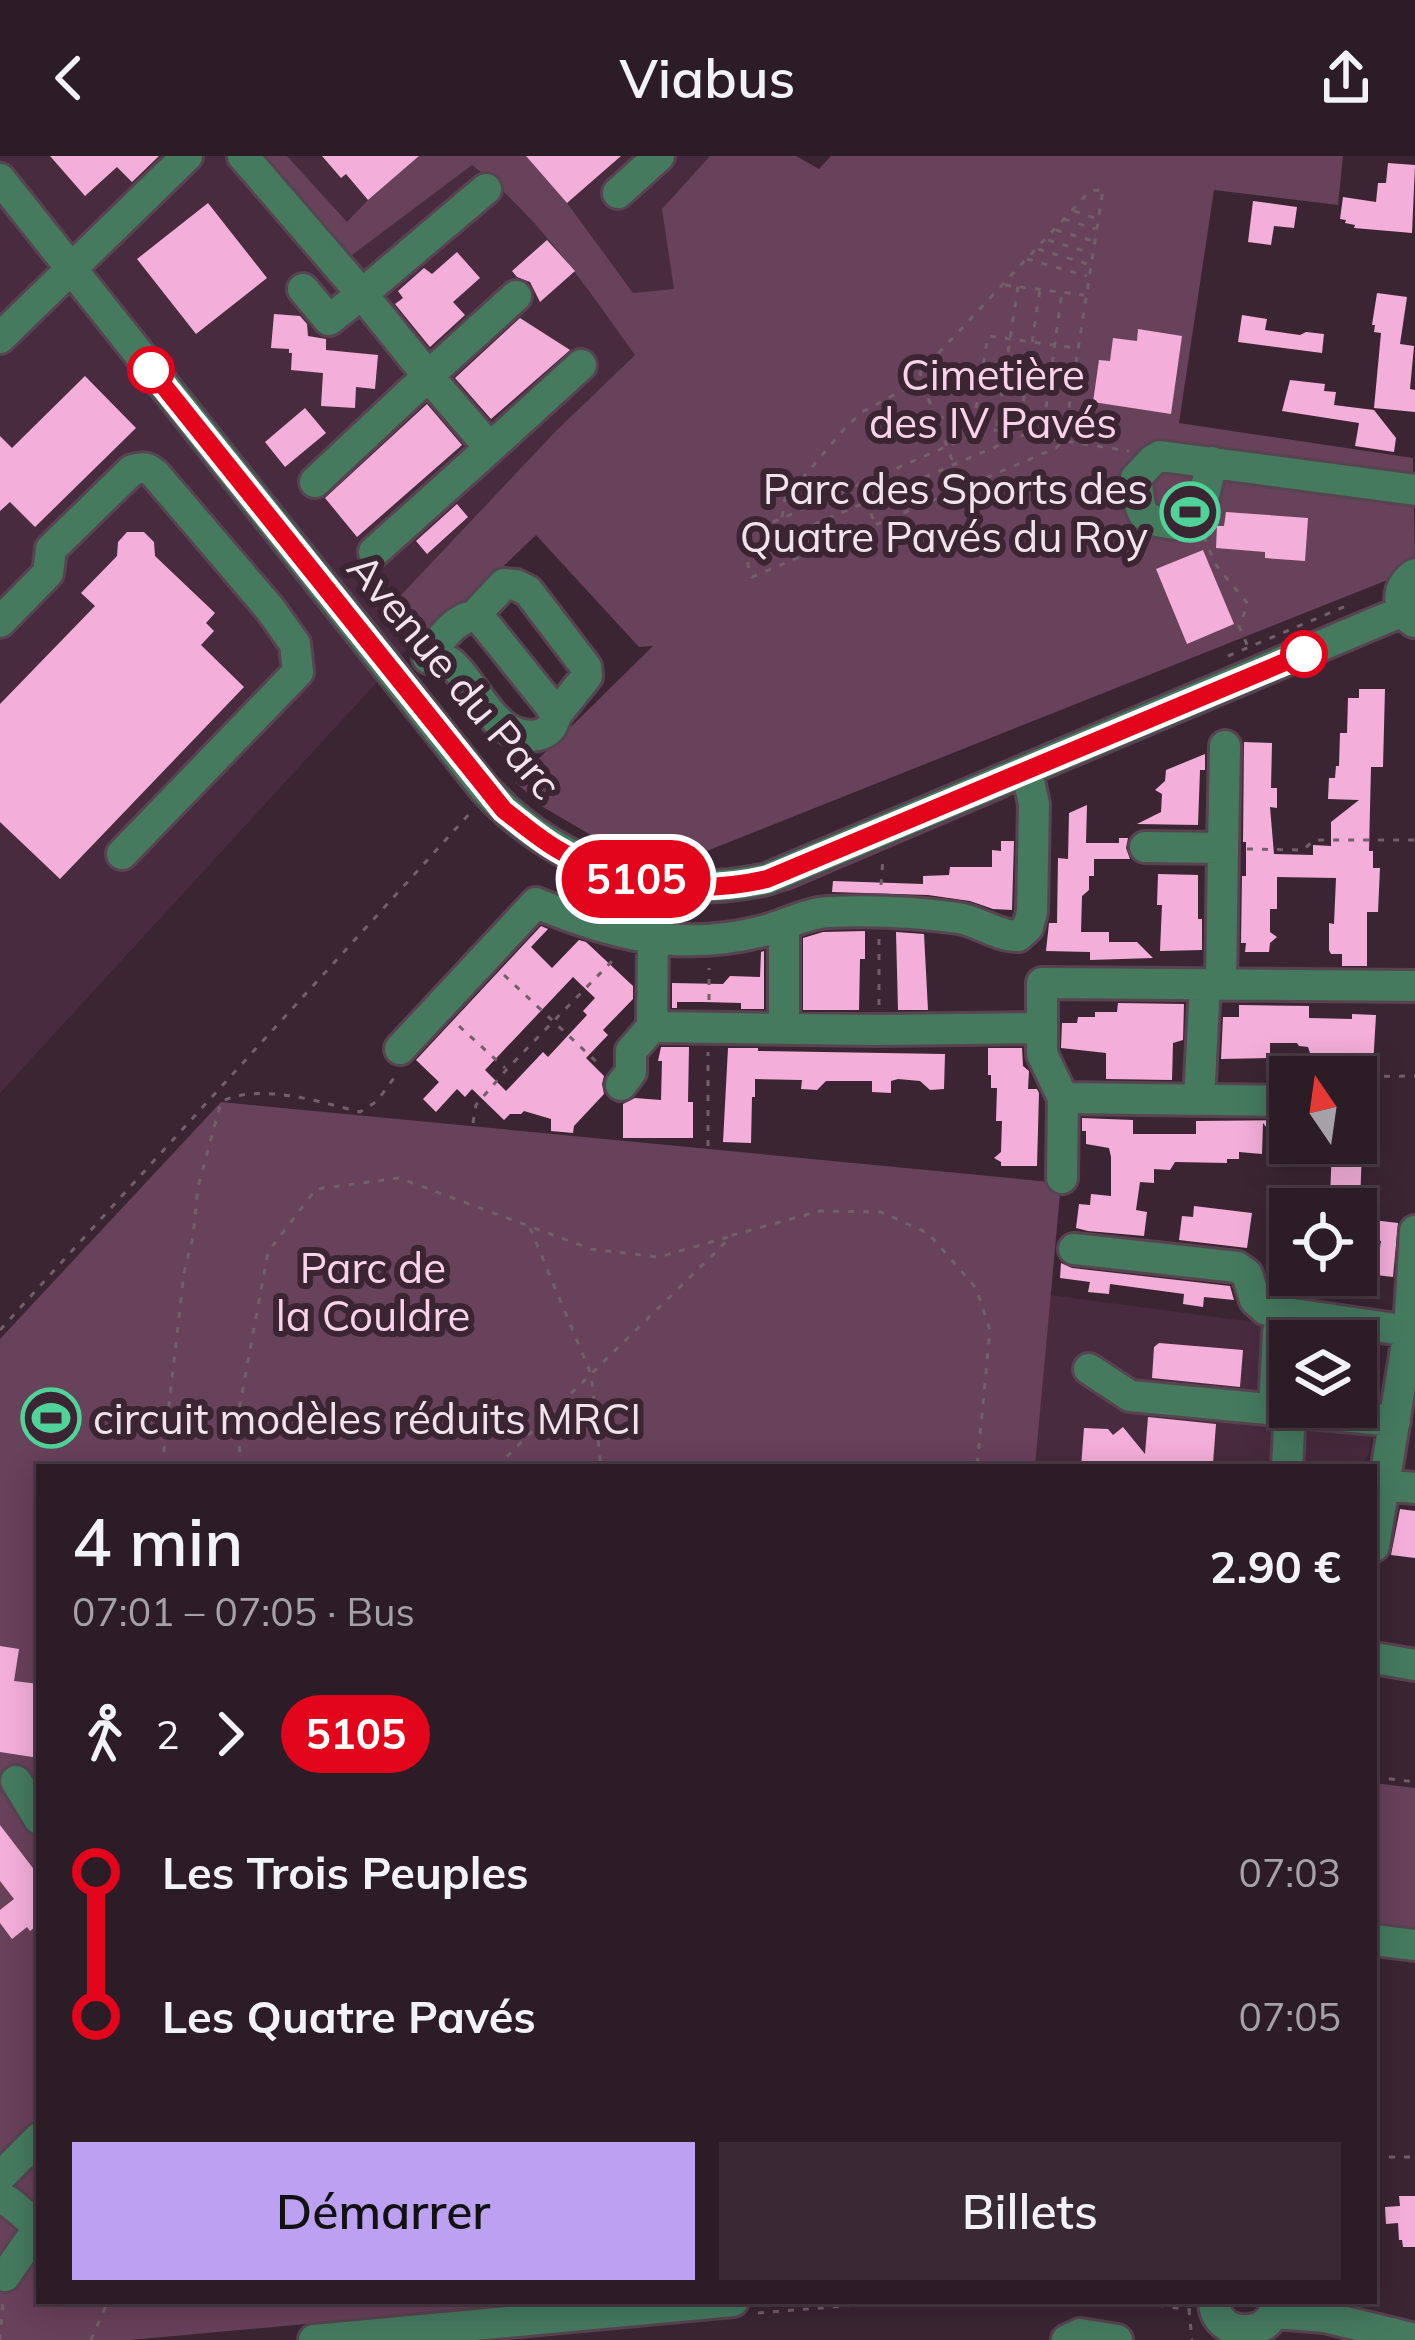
<!DOCTYPE html>
<html lang="fr">
<head>
<meta charset="utf-8">
<style>
	body { margin:0; font-family:Mulish,sans-serif; background:#382932; color:#f1f3f6; height:100vh; display:flex; flex-direction:column; font-size:45px; white-space:nowrap }
	* { box-sizing:border-box; margin:0 }
	p { font-size:39px; color:#a6a1a7 }
	.icon { flex:none; width:66px; height:66px; fill:none; stroke:currentColor; stroke-width:2; stroke-linecap:round; stroke-linejoin:round }
	.map { position:relative; flex:1; overflow:hidden }
	.drawer { position:absolute; left:36px; top:1308px; width:1341px; height:840px; display:flex; flex-direction:column; background:#2c1c26; border-radius:0px; box-shadow:0 6px 30px #0003,0 0 0 3px #483a43 }
	.drawer>* { flex:none }
	.badge { padding:0 24px; border-radius:39px; font-size:42px; line-height:78px }
	.needle { width:78px; rotate:347deg }
	.fabs { position:absolute; left:1269px; top:900px; display:grid; gap:24px }
	.fabs a { display:grid; place-items:center; width:108px; height:108px; border-radius:0px; background:#2c1c26; box-shadow:0 6px 30px #0003,0 0 0 3px #483a43; font-size:60px }
	.map>.badge { position:absolute; translate:-50% -50%; box-shadow:0 0 0 6px #fff }
	.legs { display:flex; align-items:center; gap:18px; height:132px; padding:0 36px; font-size:39px }
	.legs p { margin-inline-start:auto }
	.headline { display:flex; align-items:center; justify-content:space-between; height:204px; padding:0 36px }
	h1 { font-size:66px; font-weight:600; line-height:90px }
	.button { display:flex; gap:24px; margin-top:auto; padding:24px 36px }
	.button a { flex:1; height:138px; border-radius:0px; background:#bca0f2; color:#111; font-size:48px; font-weight:600; line-height:138px; text-align:center }
	.button a+a { background:#382932; color:#f1f3f6 }
	ul { padding:0 36px; list-style:none }
	li { display:flex; align-items:center; gap:42px; height:144px; font-size:45px }
	li i { display:grid; place-items:center; width:18px; height:100%; margin:0 15px; background:currentColor }
	li i::after { content:''; width:30px; height:30px; margin:-15px; border:9px solid; border-radius:50%; background:#2c1c26 }
	li p { margin-inline-start:auto }
	li:first-child i { background:linear-gradient(#0000 50%,currentColor 0) }
	li:last-child i { background:linear-gradient(currentColor 50%,#0000 0) }
	header { display:flex; justify-content:space-between; align-items:center; height:156px; padding:0 36px; background:#2c1c26; font-size:54px; font-weight:600 }
	.map>svg:first-child { display:block }
	.built { fill:#482b3e }
	.green { fill:#68415a }
	.building { fill:#f3aed9; fill-rule:evenodd }
	.lines { fill:none; stroke-linecap:round; stroke-linejoin:round }
	.minor-casing { stroke:#584350; stroke-width:36 }
	.path { stroke:#735f6b; stroke-width:3; stroke-dasharray:6 9; stroke-linecap:butt }
	.minor { stroke:#457a5f; stroke-width:30 }
	.line-1-casing { stroke:#fff; stroke-width:27 }
	.line-1 { stroke:#e3051b; stroke-width:18 }
	.stop-1-dot { fill:#fff; stroke:#e3051b; stroke-width:6 }
	.labels { text-anchor:middle; dominant-baseline:central; stroke-width:12; stroke-linejoin:round; paint-order:stroke }
	.park-label { font-size:42px; fill:#f8d3e9; stroke:#3b2533 }
	.poi-label { font-size:42px; fill:#f1e2eb; stroke:#3b2533; text-anchor:end }
	.street-label { font-size:42px; fill:#f1e2eb; stroke:#3b2533 }
</style>
</head>
<body>
<header><svg class="icon" aria-label="back" viewBox="0 0 24 24"><path d="M15 5l-7 7 7 7"/></svg>Viabus<svg class="icon" aria-label="share" viewBox="0 0 24 24"><path d="M12 15V3M7 8l5-5 5 5M5 13v7h14v-7"/></svg></header>
<div class="map">
<svg width="1415" height="2184" viewBox="0 0 1415 2184">
	<rect width="100%" height="100%" fill="#3b2533"/>
	<path class="built" d="M 0,0 L 769,0 L 821,42 L 0,937 Z
		M 1050,1139 L 1313,1174 L 1311,1185 L 1290,1185 L 1290,1251 L 1356,1251 L 1356,1222 L 1379,1225 L 1369,1298 L 1359,1311 L 1035,1311 Z"/>
	<path class="green" d="M 264,0 L 287,0 L 347,66 L 368,44 L 419,0 L 526,0 L 567,47 L 633,137 L 674,133 L 662,53 L 710,0 L 796,0 L 819,13 L 831,0 L 1343,0 L 1338,49 L 1214,34 L 1179,267 L 1413,302 L 1415,405 L 1395,421 L 684,704 L 608,689 L 543,651 L 515,626 L 653,490 L 639,491 L 536,379 L 413,497 L 386,455 L 556,275 L 635,199 C 587,132 538,59 472,9 L 344,105 Z
		M 1002,638 L 1009,641 L 791,734 C 669,770 576,739 483,657 L 495,660 L 663,738 Z
		M 221,946 L 1061,1027 L 1035,1311 L 39,1311 L 39,2145 L 559,2145 L 130,2184 L 0,2184 L 0,1183 Z
		M 1374,1627 L 1415,1632 L 1415,1772 L 1374,1767 Z"/>
	<path class="building" d="M 50,0 L 159,0 L 132,26 L 117,11 L 85,40 Z
		M 322,0 L 419,0 L 368,44 L 346,18 L 341,22 Z
		M 526,0 L 621,0 L 567,47 Z
		M 1388,7 L 1415,9 L 1412,77 L 1354,72 L 1355,69 L 1345,67 L 1346,64 L 1340,63 L 1343,41 L 1376,46 L 1378,27 L 1386,27 Z
		M 1253,45 L 1297,51 L 1294,72 L 1274,70 L 1271,89 L 1248,86 Z
		M 208,47 L 267,122 L 196,178 L 137,103 Z
		M 547,84 L 575,115 L 540,146 L 530,126 L 517,121 L 512,115 Z
		M 457,96 L 480,122 L 453,146 L 465,159 L 430,191 L 395,148 L 403,142 L 398,135 L 424,112 L 432,118 Z
		M 1377,137 L 1407,141 L 1400,188 L 1414,190 L 1410,233 L 1415,234 L 1415,256 L 1374,252 L 1381,177 L 1374,176 L 1375,169 L 1372,169 Z
		M 274,158 L 300,160 L 307,168 L 308,180 L 326,183 L 326,194 L 378,199 L 375,233 L 356,231 L 355,252 L 321,250 L 323,217 L 291,214 L 292,197 L 289,197 L 289,193 L 271,192 Z
		M 1242,159 L 1267,163 L 1265,174 L 1300,179 L 1306,176 L 1324,178 L 1322,197 L 1238,186 Z
		M 520,162 L 570,194 L 491,263 L 455,222 Z
		M 1138,173 L 1182,180 L 1171,258 L 1093,246 L 1099,204 L 1110,205 L 1113,182 L 1137,185 Z
		M 85,220 L 136,272 L 35,371 L 10,346 L 0,355 L 0,280 L 12,292 Z
		M 1290,224 L 1325,228 L 1324,235 L 1336,236 L 1334,249 L 1374,254 L 1396,282 L 1394,296 L 1355,290 L 1359,267 L 1282,255 Z
		M 427,248 L 462,289 L 357,381 L 325,342 Z
		M 305,252 L 326,277 L 285,311 L 265,286 Z
		M 457,348 L 468,361 L 427,398 L 416,385 Z
		M 1226,356 L 1308,362 L 1305,405 L 1265,402 L 1265,396 L 1216,392 L 1217,370 L 1224,370 Z
		M 127,376 L 144,376 L 154,386 L 155,400 L 215,457 L 206,467 L 214,475 L 201,489 L 244,531 L 60,723 L 0,666 L 0,548 L 95,450 L 81,437 L 117,400 L 118,386 Z
		M 1203,394 L 1234,468 L 1187,488 L 1156,413 Z
		M 1359,533 L 1385,533 L 1383,611 L 1371,611 L 1369,695 L 1373,695 L 1373,712 L 1380,712 L 1378,756 L 1367,756 L 1367,810 L 1342,810 L 1342,798 L 1331,798 L 1329,794 L 1329,767 L 1334,768 L 1336,722 L 1277,721 L 1277,753 L 1270,753 L 1270,776 L 1277,781 L 1270,787 L 1269,796 L 1245,796 L 1246,787 L 1241,787 L 1242,720 L 1246,720 L 1246,686 L 1243,686 L 1244,586 L 1272,587 L 1271,632 L 1277,632 L 1277,652 L 1270,651 L 1274,698 L 1313,699 L 1313,689 L 1331,690 L 1331,666 L 1359,644 L 1328,643 L 1329,622 L 1335,622 L 1336,610 L 1339,610 L 1340,577 L 1347,577 L 1348,542 L 1359,542 Z
		M 1205,598 L 1205,614 L 1200,614 L 1198,669 L 1137,668 L 1161,656 L 1162,638 L 1155,634 L 1165,625 L 1166,614 Z
		M 1087,649 L 1086,687 L 1119,687 L 1119,682 L 1128,682 L 1126,692 L 1130,703 L 1094,703 L 1094,720 L 1089,720 L 1089,734 L 1082,740 L 1081,776 L 1109,776 L 1109,786 L 1137,786 L 1153,802 L 1090,804 L 1090,796 L 1046,795 L 1049,767 L 1057,767 L 1058,702 L 1068,703 L 1069,657 Z
		M 1001,685 L 1014,685 L 1012,754 L 993,753 L 970,745 L 928,739 L 832,736 L 833,725 L 923,728 L 923,720 L 949,719 L 950,711 L 992,711 L 992,694 L 1001,695 Z
		M 1158,718 L 1198,719 L 1198,763 L 1202,763 L 1202,794 L 1160,795 L 1162,749 L 1157,749 Z
		M 541,770 L 548,773 L 531,791 L 552,812 L 579,784 L 586,786 L 633,830 L 633,843 L 603,874 L 608,879 L 586,902 L 604,920 L 602,928 L 604,938 L 574,970 L 573,977 L 551,975 L 551,963 L 524,955 L 521,958 L 510,958 L 504,964 L 472,933 L 465,941 L 457,933 L 436,956 L 423,943 L 439,926 L 416,904 ZM 573,821 L 595,842 L 583,855 L 587,859 L 548,901 L 543,896 L 506,935 L 485,914 Z
		M 865,775 L 865,803 L 860,803 L 859,854 L 803,854 L 803,782 L 823,776 Z
		M 896,776 L 924,778 L 928,854 L 898,854 Z
		M 764,795 L 764,853 L 741,853 L 741,847 L 704,846 L 677,846 L 677,852 L 672,852 L 672,827 L 723,828 L 730,820 L 760,821 L 761,796 Z
		M 1118,847 L 1184,848 L 1183,884 L 1173,887 L 1172,924 L 1106,923 L 1106,897 L 1061,892 L 1062,867 L 1077,867 L 1078,861 L 1095,861 L 1095,856 L 1117,856 Z
		M 1239,849 L 1309,850 L 1309,862 L 1352,863 L 1352,858 L 1376,859 L 1372,927 L 1375,927 L 1372,993 L 1362,993 L 1360,1047 L 1334,1046 L 1333,1042 L 1330,1041 L 1332,992 L 1336,992 L 1336,987 L 1356,987 L 1356,915 L 1351,915 L 1351,905 L 1311,900 L 1308,891 L 1299,890 L 1297,887 L 1270,887 L 1270,902 L 1221,903 L 1223,861 L 1239,861 Z
		M 661,891 L 689,891 L 688,946 L 693,946 L 693,982 L 623,982 L 623,948 L 635,942 L 661,944 L 662,905 L 658,905 Z
		M 728,892 L 758,892 L 758,895 L 945,898 L 944,933 L 930,934 L 920,925 L 898,923 L 891,925 L 891,937 L 872,936 L 872,925 L 826,925 L 817,934 L 801,933 L 802,924 L 755,923 L 755,941 L 752,941 L 751,987 L 723,986 Z
		M 988,892 L 1022,892 L 1023,910 L 1029,915 L 1028,933 L 1037,933 L 1039,937 L 1037,1010 L 1001,1010 L 1001,1006 L 994,1002 L 1001,996 L 1002,965 L 996,965 L 997,932 L 991,932 L 991,919 L 988,919 Z
		M 1082,962 L 1133,964 L 1133,978 L 1196,978 L 1196,965 L 1290,964 L 1290,1002 L 1263,967 L 1262,998 L 1239,996 L 1239,1003 L 1227,1003 L 1227,1007 L 1175,1006 L 1170,1014 L 1154,1013 L 1154,1027 L 1140,1026 L 1136,1054 L 1147,1056 L 1144,1080 L 1088,1075 L 1076,1072 L 1079,1048 L 1090,1049 L 1091,1038 L 1111,1040 L 1111,1001 L 1109,992 L 1086,988 L 1086,975 L 1082,975 Z
		M 1194,1050 L 1252,1057 L 1247,1092 L 1179,1084 L 1182,1060 L 1193,1061 Z
		M 1356,1062 L 1398,1067 L 1393,1121 L 1376,1119 L 1381,1085 L 1356,1082 Z
		M 1061,1107 L 1072,1112 L 1230,1130 L 1234,1144 L 1204,1141 L 1203,1151 L 1183,1148 L 1184,1138 L 1110,1128 L 1109,1138 L 1088,1136 L 1090,1126 L 1060,1122 Z
		M 1159,1187 L 1243,1194 L 1240,1231 L 1152,1222 L 1154,1191 Z
		M 1148,1261 L 1216,1268 L 1213,1308 L 1191,1306 L 1191,1311 L 1081,1311 L 1084,1272 L 1108,1273 L 1113,1279 L 1123,1271 L 1145,1298 Z
		M 1400,1353 L 1415,1355 L 1415,1402 L 1391,1399 Z
		M 0,1490 L 19,1493 L 14,1525 L 39,1528 L 39,1602 L 0,1596 Z
		M 0,1669 L 39,1720 L 39,1768 L 30,1775 L 27,1771 L 12,1783 L 0,1767 L 0,1754 L 14,1743 L 0,1725 Z
		M 1399,2040 L 1415,2040 L 1415,2091 L 1403,2091 L 1402,2084 L 1399,2084 L 1398,2067 L 1386,2068 L 1385,2051 L 1400,2050 Z"/>
	<g class="lines">
		<g class="minor-casing">
			<path id="minor" d="M 243,0 L 362,138 L 486,33
				M 0,23 L 484,632 C 557,712 661,746 767,723 L 1403,455
				M 618,37 L 659,0
				M 303,133 L 329,164 L 362,138 L 428,220 L 516,140
				M 0,182 L 187,0
				M 1212,306 L 1201,352 L 1182,369 C 1139,363 1142,365 1136,322 L 1153,304 L 1160,300 L 1415,334
				M 315,326 L 428,220 L 490,292 L 581,209
				M 374,396 L 490,292
				M 474,460 L 480,462 L 549,548 L 556,559 C 553,570 550,576 538,579 C 497,587 477,532 454,510 C 446,502 439,501 428,502 C 438,486 454,462 474,460 Z
				M 474,460 L 504,428 L 516,429 L 528,435 L 586,511 L 587,520 L 556,559
				M 0,466 L 48,417 L 51,393 L 132,314 C 142,311 147,311 155,318 L 271,454 L 295,488 L 298,516 L 122,698
				M 1414,466 C 1395,452 1396,431 1415,418
				M 1145,691 L 1223,692 L 1221,828
				M 1223,692 L 1225,590
				M 784,860 L 784,768
				M 652,871 L 878,874 L 1040,872
				M 400,893 L 536,747 C 611,778 677,796 759,776 C 782,771 805,757 829,756 C 870,754 917,756 958,762 C 979,765 996,780 1018,780 L 1028,771 L 1032,756 L 1034,648 L 1027,616
				M 621,929 L 631,916 L 631,895 L 652,871 L 653,784
				M 1063,942 L 1290,945
				M 1199,944 L 1205,828
				M 1062,1022 L 1063,942 L 1042,898 L 1042,827 L 1415,830
				M 1074,1093 L 1237,1111 L 1247,1118 L 1255,1144 L 1266,1154 L 1409,1175
				M 1089,1213 L 1130,1240 L 1395,1265
				M 1274,1254 L 1278,1176
				M 1287,1311 L 1290,1255
				M 1384,1329 L 1415,1332
				M 1374,1390 L 1409,1175 L 1415,1075
				M 1374,1502 L 1415,1509
				M 16,1625 L 39,1663
				M 1374,1784 L 1415,1789
				M 0,2021 L 39,1982
				M 0,2043 L 8,2045 L 39,2071 L 5,2120
				M 1214,2145 C 1214,2184 1276,2184 1276,2145
				M 1276,2157 L 1325,2161 L 1415,2183
				M 314,2184 L 733,2145
				M 1067,2184 L 1080,2178 L 1117,2184"/>
		</g>
		<path class="path" d="M 1074,55 L 1098,63
			M 1064,63 L 1095,73
			M 1056,74 L 1093,85
			M 1048,84 L 1091,97
			M 1038,93 L 1091,109
			M 1027,103 L 1087,120
			M 1005,129 L 1084,139
			M 938,263 L 956,255 L 975,258 L 988,180 L 1076,192
			M 997,270 L 1018,130
			M 1019,275 L 1040,133
			M 1042,281 L 1062,136
			M 859,330 L 874,365
			M 963,332 C 949,296 935,260 921,224 L 920,217 L 1089,36 L 1103,33 L 1064,284 L 1056,292 C 955,335 854,378 752,421 C 746,403 740,387 757,373 L 987,273 L 1129,295
			M 782,361 L 785,343 L 845,272 L 862,256 L 920,225
			M 1204,380 L 1215,408 L 1248,448 L 1239,470 L 1248,491
			M 745,398 L 1023,279
			M 1228,500 L 1346,450
			M 1247,693 L 1303,694 L 1314,684 L 1415,684
			M 881,729 L 883,702
			M 504,819 L 602,911
			M 709,844 L 709,812
			M 879,849 L 879,780
			M 459,870 L 505,912
			M 1324,921 L 1415,920
			M 473,967 L 476,949 L 507,913 L 616,801
			M 708,990 L 708,896
			M 530,1072 L 591,1218 L 601,1311
			M 0,1174 L 471,656
			M 162,1311 L 184,1117 L 193,1081 L 198,1031 L 221,946 C 258,926 321,946 360,956 L 377,945 L 397,918
			M 241,1311 L 237,1265 L 268,1096 L 316,1033 L 399,1022 L 591,1093 L 659,1101 L 732,1080
			M 496,1311 L 733,1079 L 820,1055 L 881,1056 L 928,1077 L 976,1132 L 990,1174 L 977,1311
			M 941,1311 L 975,1306
			M 1374,1621 L 1415,1626
			M 1374,2001 L 1415,2001
			M 1128,2145 L 1191,2154
			M 1189,2153 L 1192,2184
			M 758,2157 L 906,2145
			M 0,2184 L 3,2144
			M 91,2184 L 108,2145"/>
		<use href="#minor" class="minor"/>
	</g>
	<g class="lines">
		<g class="line-1-casing">
			<path id="line-1" d="M 151,214 L 504,654 C 521,667 538,682 557,693 C 620,731 697,739 767,723 L 1304,498"/>
		</g>
		<use href="#line-1" class="line-1"/>
	</g>
	<defs>
		<g id="stadium-ring" transform="scale(3)"><circle r="9.5" fill="#3b2533" stroke="#50d398" stroke-width="1.5"/><path d="M0-5a6.5 5 0 1 0 0 10a6.5 5 0 1 0 0-10ZM-3.5-1.8h7v3.6h-7Z" fill="#50d398"/></g>
	</defs>
	<g fill-rule="evenodd">
		<use href="#stadium-ring" x="1190" y="356"/>
		<use href="#stadium-ring" x="51" y="1262"/>
	</g>
	<g class="stop-1-dot">
		<circle cx="151" cy="214" r="21"/>
		<circle cx="1304" cy="498" r="21"/>
	</g>
	<g class="labels">
		<g class="park-label">
			<text x="993" y="218">Cimetière<tspan x="993" dy="48">des IV Pavés</tspan></text>
			<text x="373" y="1111">Parc de<tspan x="373" dy="48">la Couldre</tspan></text>
		</g>
		<g class="poi-label">
			<text x="1148" y="332">Parc des Sports des<tspan x="1148" dy="48">Quatre Pavés du Roy</tspan></text>
			<text x="93" y="1262" text-anchor="start">circuit modèles réduits MRCI</text>
		</g>
		<g class="street-label">
			<text transform="translate(455 520) rotate(50)">Avenue du Parc</text>
		</g>
	</g>
</svg>
<div class="fabs">
<a><svg class="needle" viewBox="-14 -14 28 28"><path d="M0-13l5 13h-10z" fill="#e53935"/><path d="M0 13l5-13h-10z" fill="#a6a1a7"/></svg></a>
<a><svg class="icon" aria-label="locate" viewBox="0 0 24 24"><circle cx="12" cy="12" r="6"/><path d="M12 2v4M12 18v4M2 12h4M18 12h4"/></svg></a>
<a><svg class="icon" aria-label="layers" viewBox="0 0 24 24"><path d="M12 4l9 5-9 5-9-5zM3 14l9 5 9-5"/></svg></a>
</div>
<b class="badge" style="left:636px;top:723px;background:#e3051b;color:#fff">5105</b>
<section class="drawer">
<div class="headline"><div><h1>4 min</h1><p>07:01 – 07:05 · Bus</p></div><b>2.90 €</b></div>
<div class="legs"><svg class="icon" aria-label="walk" viewBox="0 0 24 24"><circle cx="13" cy="4" r="2"/><path d="M13 8l-2 6 4 7M11 14l-3 7M7 12l3-4h3l4 4"/></svg>2<svg class="icon" aria-label="forward" viewBox="0 0 24 24"><path d="M9 5l7 7-7 7"/></svg><b class="badge" style="background:#e3051b;color:#fff">5105</b></div>
<ul>
<li><i style="color:#e3051b"></i><b>Les Trois Peuples</b><p>07:03</p></li>
<li><i style="color:#e3051b"></i><b>Les Quatre Pavés</b><p>07:05</p></li>
</ul>
<div class="button"><a>Démarrer</a><a>Billets</a></div>
</section>
</div>
</body>
</html>
